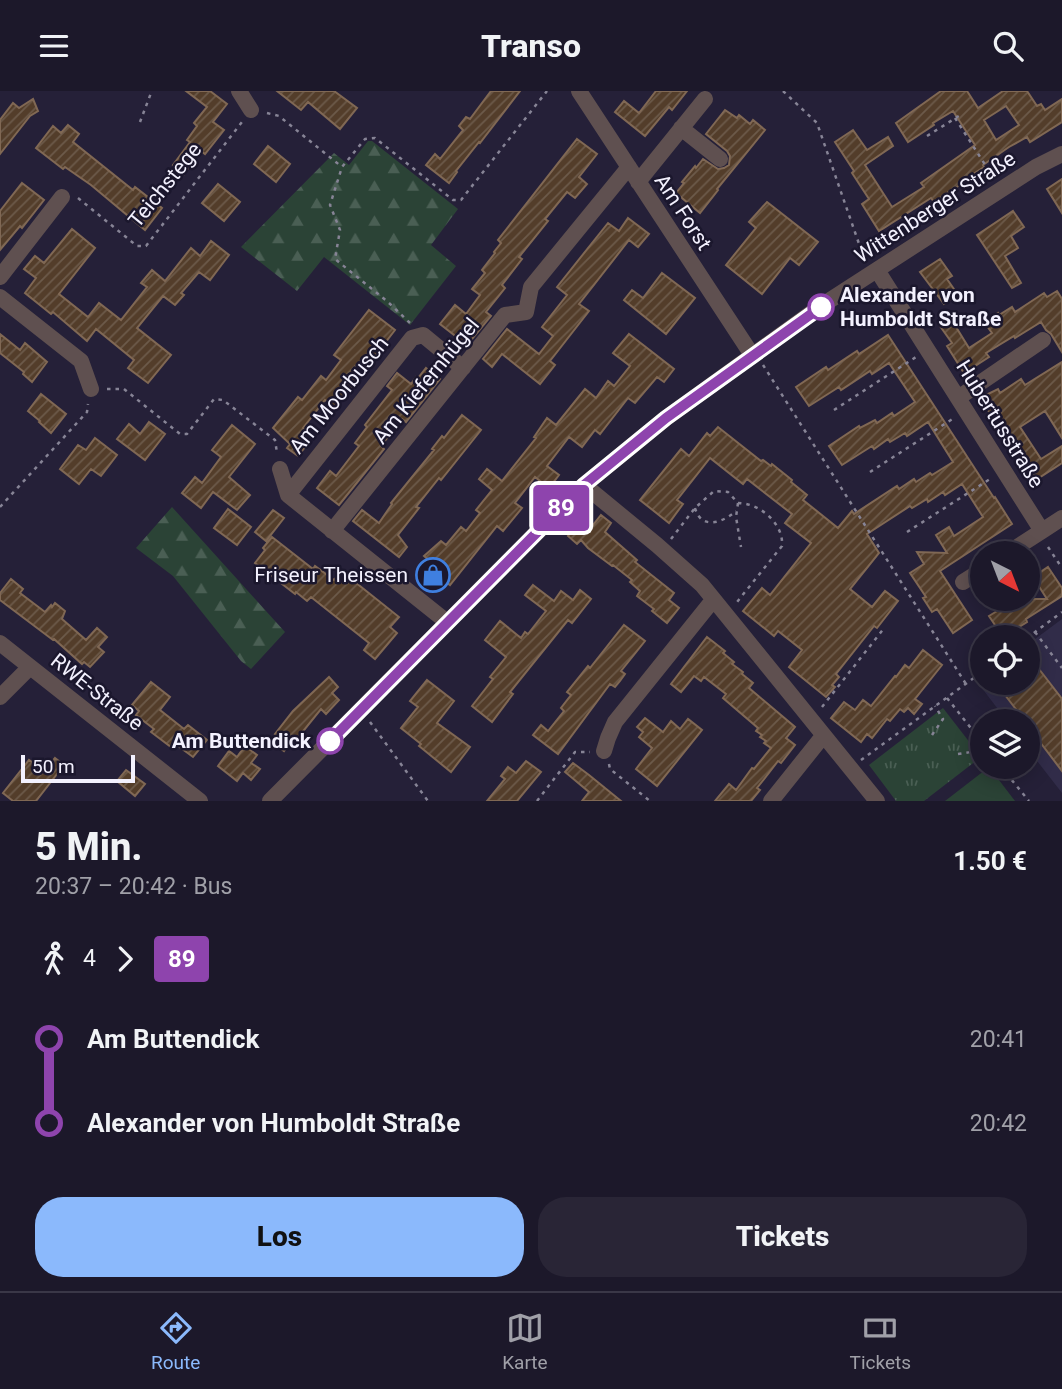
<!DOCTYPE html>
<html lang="de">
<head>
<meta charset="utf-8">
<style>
	body { margin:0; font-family:Roboto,sans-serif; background:#292536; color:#f1f3f6; height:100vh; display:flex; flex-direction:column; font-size:26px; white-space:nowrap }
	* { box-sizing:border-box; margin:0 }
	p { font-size:23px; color:#a0a0a8 }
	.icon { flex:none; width:38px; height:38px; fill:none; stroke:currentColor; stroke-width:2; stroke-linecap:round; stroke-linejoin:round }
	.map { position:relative; height:710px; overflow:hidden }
	.details { display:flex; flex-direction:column; background:#1c182a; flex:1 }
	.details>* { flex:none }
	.badge { padding:0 14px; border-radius:5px; font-size:24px; line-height:46px }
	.needle { width:46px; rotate:138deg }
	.buttons { position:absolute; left:970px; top:450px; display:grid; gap:14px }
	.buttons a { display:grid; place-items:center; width:70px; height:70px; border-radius:50%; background:#1c182a; box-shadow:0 4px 18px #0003,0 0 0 2px #3a3747; font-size:35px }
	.scale { position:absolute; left:21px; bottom:18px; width:114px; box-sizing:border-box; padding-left:7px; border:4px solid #f3f1fe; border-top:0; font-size:19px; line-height:24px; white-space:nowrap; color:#f3f1fe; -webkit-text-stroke:5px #1b172d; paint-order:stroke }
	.map>.badge { position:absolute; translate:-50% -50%; box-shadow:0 0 0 4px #fff }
	.legs { display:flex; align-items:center; gap:10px; height:77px; padding:0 35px; font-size:23px }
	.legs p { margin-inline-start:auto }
	.headline { display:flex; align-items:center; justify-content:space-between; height:119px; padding:0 35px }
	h1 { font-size:38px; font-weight:800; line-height:52px }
	.button { display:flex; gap:14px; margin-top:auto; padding:14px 35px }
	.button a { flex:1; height:80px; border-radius:28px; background:#8bb9fc; color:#111; font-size:28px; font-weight:800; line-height:80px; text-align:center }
	.button a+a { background:#292536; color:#f1f3f6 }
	ul { padding:0 35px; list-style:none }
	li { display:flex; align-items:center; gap:24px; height:84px; font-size:26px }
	li i { display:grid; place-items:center; width:10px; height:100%; margin:0 9px; background:currentColor }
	li i::after { content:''; width:18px; height:18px; margin:-9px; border:5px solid; border-radius:50%; background:#1c182a }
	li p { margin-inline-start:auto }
	li:first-child i { background:linear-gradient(#0000 50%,currentColor 0) }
	li:last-child i { background:linear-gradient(currentColor 50%,#0000 0) }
	header { display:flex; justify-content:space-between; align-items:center; height:91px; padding:0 35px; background:#1c182a; font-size:32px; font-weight:800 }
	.tab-bar { display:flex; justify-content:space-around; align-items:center; height:98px; border-top:2px solid #3a3747; background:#1c182a; font-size:19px; color:#a0a0a8 }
	.tab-bar a { display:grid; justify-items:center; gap:4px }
	.tab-bar .active { color:#8bb9fc }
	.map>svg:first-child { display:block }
	.built { fill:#312c49 }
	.forest { fill:url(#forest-firs) }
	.park { fill:url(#park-tufts) }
	.pitch { fill:#2b4336 }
	.building { fill:url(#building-hatch); stroke:#806854; stroke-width:2; fill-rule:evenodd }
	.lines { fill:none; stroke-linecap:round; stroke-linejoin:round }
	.path { stroke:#878496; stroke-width:2.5; stroke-dasharray:3.5 5; stroke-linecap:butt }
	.minor { stroke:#5f5050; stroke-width:16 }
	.line-1-casing { stroke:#fff; stroke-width:16 }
	.line-1 { stroke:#8e44ad; stroke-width:10 }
	.stop-1-dot { fill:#fff; stroke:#8e44ad; stroke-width:3.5 }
	.labels { text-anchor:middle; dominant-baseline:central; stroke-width:5; stroke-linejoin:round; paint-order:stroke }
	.street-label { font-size:21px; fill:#f3f1fe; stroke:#1b172d }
	.stop-label { font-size:21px; font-weight:bold; fill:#f3f1fe; stroke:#1b172d; text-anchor:start }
	.poi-label { font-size:21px; fill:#f3f1fe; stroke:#1b172d; text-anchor:end }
</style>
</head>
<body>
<header><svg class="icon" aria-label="menu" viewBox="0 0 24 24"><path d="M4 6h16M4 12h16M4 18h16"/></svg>Transo<svg class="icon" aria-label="search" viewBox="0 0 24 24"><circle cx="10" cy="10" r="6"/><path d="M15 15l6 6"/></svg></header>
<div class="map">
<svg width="1062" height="710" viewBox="0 0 1062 710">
	<defs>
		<pattern id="forest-firs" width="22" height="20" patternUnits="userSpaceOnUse" patternTransform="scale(1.75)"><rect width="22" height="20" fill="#2b4336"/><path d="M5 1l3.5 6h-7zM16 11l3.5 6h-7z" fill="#4a5f54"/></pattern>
		<pattern id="park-tufts" width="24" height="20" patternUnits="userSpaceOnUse" patternTransform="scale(1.75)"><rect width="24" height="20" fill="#2b4336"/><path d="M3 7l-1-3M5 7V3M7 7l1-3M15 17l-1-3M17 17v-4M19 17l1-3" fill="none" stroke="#4a5f54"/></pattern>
		<pattern id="building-hatch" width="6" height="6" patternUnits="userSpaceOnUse" patternTransform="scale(1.75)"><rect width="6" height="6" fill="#533d2a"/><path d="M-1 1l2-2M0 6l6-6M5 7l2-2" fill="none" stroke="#6c5a4a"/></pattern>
	</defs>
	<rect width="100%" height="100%" fill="#252038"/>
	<path class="built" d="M 1062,528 L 1062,702 L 1027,657 L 1027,630 L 1007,630 L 978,592 L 982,589 L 982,592 L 1027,592 L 1027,554 Z"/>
	<path class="forest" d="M 368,50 L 372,50 L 458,118 L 431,154 L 456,175 L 410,234 L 324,166 L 297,200 L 241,156 L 334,62 L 349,74 Z
		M 172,416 L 285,541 L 251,578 L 241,570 L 173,485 L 136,457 Z"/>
	<path class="park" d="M 943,617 L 981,666 L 924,710 L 896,710 L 869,674 Z"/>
	<path class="pitch" d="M 989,676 L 1015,710 L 945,710 Z"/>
	<path class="building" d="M 186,0 L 210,0 L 227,13 L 213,31 L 224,39 L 205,63 L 201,60 L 184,83 L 173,74 L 190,51 L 187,49 L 197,35 L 194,32 L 207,16 Z
		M 277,0 L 334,0 L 357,17 L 340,38 L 308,11 L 301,19 Z
		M 491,0 L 520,0 L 480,52 L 479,51 L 456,80 L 457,81 L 449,92 L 426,74 L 435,63 L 440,68 L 463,39 L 459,35 L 466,26 L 470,28 Z
		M 656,0 L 687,0 L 672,19 L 669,16 L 645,45 L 615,21 L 624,10 L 639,22 Z
		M 941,0 L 967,0 L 978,17 L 1003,0 L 1027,0 L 1037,15 L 1041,13 L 1045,19 L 1062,8 L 1062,31 L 1030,51 L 1027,46 L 1009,56 L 983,74 L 984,76 L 959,92 L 960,94 L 947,102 L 934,111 L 931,107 L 879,140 L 862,113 L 869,108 L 852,82 L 854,80 L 835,51 L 853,39 L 867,59 L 888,46 L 893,55 L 865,74 L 892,116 L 924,96 L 921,92 L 975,54 L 953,20 L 933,32 L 934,34 L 908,51 L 896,32 ZM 1006,15 L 1019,34 L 996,49 L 984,29 Z
		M 33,8 L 38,20 L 30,25 L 0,63 L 0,29 L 13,12 L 19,17 Z
		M 725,19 L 737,27 L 739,24 L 750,33 L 753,29 L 765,39 L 717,98 L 718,99 L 700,122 L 676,102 L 684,92 L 682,91 L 695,75 L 696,77 L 703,68 L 718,78 L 724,77 L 729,74 L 730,65 L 727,60 L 706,43 Z
		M 68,34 L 79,43 L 73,51 L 133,99 L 135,96 L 162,117 L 145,139 L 91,94 L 65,76 L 63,78 L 36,57 L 53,35 L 61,42 Z
		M 577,48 L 597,63 L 579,86 L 587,93 L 575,107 L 567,101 L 545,128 L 548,130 L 519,166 L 522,168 L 502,194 L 505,197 L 486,221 L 491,225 L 467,254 L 440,233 L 455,214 L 466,223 L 480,204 L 472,198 L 485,182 L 482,179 L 495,162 L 494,161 L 501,152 L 498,149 Z
		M 268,55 L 290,73 L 276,91 L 254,73 Z
		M 1062,88 L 1062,122 L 1047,98 Z
		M 22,92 L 44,109 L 22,137 L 20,135 L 0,159 L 0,120 Z
		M 218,93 L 240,111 L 224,130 L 202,112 Z
		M 767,111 L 818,151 L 799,174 L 790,167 L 762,203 L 726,174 L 756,137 L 749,131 Z
		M 1013,120 L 1024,136 L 1011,145 L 1018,157 L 1005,165 L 1021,192 L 1012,197 L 977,144 Z
		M 628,127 L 649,143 L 638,156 L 629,149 L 579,213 L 589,220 L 550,270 L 555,274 L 540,293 L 502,263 L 492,276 L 483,268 L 507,238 L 539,263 L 553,245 L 542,236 L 567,204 L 557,196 L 608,132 L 619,140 Z
		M 72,138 L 95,157 L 59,203 L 88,226 L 99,212 L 121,229 L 147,196 L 141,192 L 152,179 L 165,190 L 191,157 L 200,165 L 211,150 L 229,164 L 210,189 L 199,181 L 181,202 L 184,204 L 175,214 L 163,205 L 137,237 L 171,264 L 148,292 L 128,277 L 134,269 L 96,238 L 87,250 L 53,221 L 51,223 L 25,202 L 36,187 L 24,178 L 35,165 L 44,172 Z
		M 940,168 L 952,185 L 947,188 L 958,204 L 944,213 L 920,181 Z
		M 662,182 L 695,207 L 666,243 L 624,209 L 632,199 L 643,207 Z
		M 1057,200 L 1062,208 L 1062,261 L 1051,243 L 1046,239 L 1041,231 L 1015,247 L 1014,245 L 986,262 L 989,266 L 964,282 L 947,255 L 952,252 L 940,235 L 951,228 L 969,257 L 992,242 L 984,231 L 998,222 L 999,224 L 1012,216 L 1015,221 L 1044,202 L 1047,206 Z
		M 369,219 L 395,239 L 335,317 L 325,309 L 303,337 L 314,345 L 298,365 L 287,357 L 290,353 L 273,337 L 298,306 L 302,309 L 321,285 L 326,289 L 341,269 L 334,264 Z
		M 0,243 L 20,259 L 25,252 L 47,271 L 32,291 L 23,283 L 24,281 L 0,262 Z
		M 629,243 L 674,278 L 664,291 L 657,286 L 635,312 L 628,307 L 600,343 L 595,339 L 582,356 L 569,346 L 547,375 L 559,384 L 549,397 L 535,386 L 515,412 L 522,417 L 503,440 L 497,435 L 450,494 L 438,485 L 442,480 L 424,465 L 441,450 L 446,454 L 461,436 L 466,440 L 480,422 L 476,419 L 492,399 L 479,388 L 487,378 L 502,390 L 536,347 L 534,346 L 547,327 L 556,334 L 585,298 L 596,307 L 608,290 L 614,295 L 630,275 L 613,262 Z
		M 888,244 L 994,407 L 995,406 L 1012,433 L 940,480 L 972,529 L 953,542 L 937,518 L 932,521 L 923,507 L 926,506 L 910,482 L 924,473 L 917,461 L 947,462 L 936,444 L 949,436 L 954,445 L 983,426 L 962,393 L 945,404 L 943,401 L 928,411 L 927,408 L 912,417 L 910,415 L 867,443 L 879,462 L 850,498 L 872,516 L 885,500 L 898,510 L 877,537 L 874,535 L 836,583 L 839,586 L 832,594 L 835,596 L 826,606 L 789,576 L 802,559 L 778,540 L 774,545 L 743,520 L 762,497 L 770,504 L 811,452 L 785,432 L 792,423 L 747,388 L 743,393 L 710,367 L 677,409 L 683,413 L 669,432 L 640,409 L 681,358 L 689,365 L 707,342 L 710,345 L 718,336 L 761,370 L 763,369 L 771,375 L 772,373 L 792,389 L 791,391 L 807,404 L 803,409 L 838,437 L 852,420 L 854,423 L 897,395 L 899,398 L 914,388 L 916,391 L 930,382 L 932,384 L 953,371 L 928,331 L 907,345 L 905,342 L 890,351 L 888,348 L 874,358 L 872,355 L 842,374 L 829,355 L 859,335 L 860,337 L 875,329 L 877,332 L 892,322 L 894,325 L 915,311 L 889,272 L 872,283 L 870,280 L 841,299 L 839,296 L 809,315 L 796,296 L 826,276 L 828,279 L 857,260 L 859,263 Z
		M 1062,271 L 1062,347 L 1045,320 L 1020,336 L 1041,368 L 1062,355 L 1062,372 L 1034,390 L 980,307 L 998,298 L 1000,302 L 1021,288 L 1025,294 Z
		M 426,277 L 440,288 L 406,331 L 402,328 L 381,355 L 384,358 L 339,414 L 317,397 L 330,380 L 336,385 L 359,355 L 355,352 L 367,336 L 365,334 L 392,299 L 387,295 L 397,282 L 411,293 L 416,286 L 418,287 Z
		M 41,303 L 66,323 L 51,342 L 39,331 L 40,330 L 28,320 Z
		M 462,324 L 481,339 L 441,389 L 439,387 L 416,416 L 419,417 L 398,444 L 407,456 L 399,466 L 353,430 L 362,419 L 379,432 L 392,413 L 391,412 L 434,359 L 432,358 L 442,345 L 444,347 Z
		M 149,331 L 165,343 L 145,369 L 117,348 L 129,333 L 140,343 Z
		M 232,334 L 255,353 L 229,386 L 250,404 L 237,419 L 213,401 L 201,417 L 182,402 L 195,386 L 202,392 L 221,366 L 212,359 Z
		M 95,347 L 117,364 L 101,385 L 91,378 L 79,393 L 60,378 L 78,354 L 86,359 Z
		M 228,418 L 251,436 L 237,454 L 214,437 Z
		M 273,419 L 284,427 L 266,450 L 255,441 Z
		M 601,424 L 611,432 L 605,441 L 637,469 L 635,471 L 674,502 L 669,509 L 679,517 L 667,532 L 652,520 L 654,518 L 637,505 L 640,500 L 630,491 L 632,489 L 613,474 L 612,475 L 588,457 L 581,449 L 577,453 L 568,445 L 580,430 L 589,439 Z
		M 272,446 L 313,478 L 315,475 L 334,489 L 341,480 L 399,526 L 390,536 L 397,542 L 375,568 L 364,559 L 369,552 L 311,506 L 307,510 L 296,501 L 295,503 L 255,472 L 265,459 L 263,457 Z
		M 1048,476 L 1062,497 L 1062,505 L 1026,528 L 1027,531 L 1003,546 L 989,525 L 1017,508 L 1047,508 L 1033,486 Z
		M 11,488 L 23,498 L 20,502 L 45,521 L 51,514 L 52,516 L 55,512 L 65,520 L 62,528 L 86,549 L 97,537 L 107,546 L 98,556 L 104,561 L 90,576 L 84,571 L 82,573 L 54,548 L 53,549 L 0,509 L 0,502 Z
		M 533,494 L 554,510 L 561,500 L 573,509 L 580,499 L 591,508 L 572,532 L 568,529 L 510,601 L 513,603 L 492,631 L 472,615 L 493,588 L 490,586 L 506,566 L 485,549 L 500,530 L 521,547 L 525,541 L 528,543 L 546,520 L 525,504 Z
		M 624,534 L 645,550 L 621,580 L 625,583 L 620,590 L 615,596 L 610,593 L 558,663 L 533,644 L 541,634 L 548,640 L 564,620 L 561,617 L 571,604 L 567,601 L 588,575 L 590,577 Z
		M 707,546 L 725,560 L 723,562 L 734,571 L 732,573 L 743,581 L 742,583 L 753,592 L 749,597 L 795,636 L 786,647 L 795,654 L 781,672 L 778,670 L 765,687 L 757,697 L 760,699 L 751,710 L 715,710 L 729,693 L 736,699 L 752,677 L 754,678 L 771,657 L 764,652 L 766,650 L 760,646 L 762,644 L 756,640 L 758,637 L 723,607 L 726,603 L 704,586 L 701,590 L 694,585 L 681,601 L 671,593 Z
		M 923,559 L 942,574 L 915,608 L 922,613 L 914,623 L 908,617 L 904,621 L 900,618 L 890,630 L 887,628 L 872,647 L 867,643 L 861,651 L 831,627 L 844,611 L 855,619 L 863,609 L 871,615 L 895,585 L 896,586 L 905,574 L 909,577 Z
		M 1039,578 L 1062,608 L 1062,680 L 1027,634 L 1027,630 L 1025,630 L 1005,604 L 1021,592 L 1027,592 L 1027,586 Z
		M 329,586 L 338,596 L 332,602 L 339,609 L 326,623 L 321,618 L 296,649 L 294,647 L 284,660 L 273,652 L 278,645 L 275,643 L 293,620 Z
		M 427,589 L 454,610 L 437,632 L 470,656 L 451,681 L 419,655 L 421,653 L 401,637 L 418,616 L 410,610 Z
		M 151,591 L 170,606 L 160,619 L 184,638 L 188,634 L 207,649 L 193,666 L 174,652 L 171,656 L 151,641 L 154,638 L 136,624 L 139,620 L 132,614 Z
		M 645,627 L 663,641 L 671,630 L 680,638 L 688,628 L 702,639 L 657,695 L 636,678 L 652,657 L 639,646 L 643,641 L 637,636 Z
		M 245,655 L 257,664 L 251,672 L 260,678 L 251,689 L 243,682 L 237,690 L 218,675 L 229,660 L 237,666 Z
		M 55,667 L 64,674 L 36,710 L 13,710 L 3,702 L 29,669 L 44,680 Z
		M 526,670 L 541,681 L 517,710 L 487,710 L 505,688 L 501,685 L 508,676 L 516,682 Z
		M 573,672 L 589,684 L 621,710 L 582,710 L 589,701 L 565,681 Z
		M 126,679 L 145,693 L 135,705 L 117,690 Z"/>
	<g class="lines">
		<path class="path" d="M 783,0 L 817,32 L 865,170
			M 267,22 L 279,25 L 342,76
			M 955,27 L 993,86
			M 140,31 L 151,2 L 153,1
			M 927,45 L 962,23
			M 78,107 L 137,155 L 146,155 L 242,31
			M 410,232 L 388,211 L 335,168 L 340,139 L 330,114 L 342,76 L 365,48 L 375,47 L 453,109 L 461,109 L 547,0
			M 763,274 L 966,593
			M 107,298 L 124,298 L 180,343 L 187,343 L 214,308 L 223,309 L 275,349 L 277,362
			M 834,319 L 916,266
			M 870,381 L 954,327
			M 738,412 L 736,426 L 741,456
			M 0,416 L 87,321 L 88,313
			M 695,417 C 701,440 724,431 736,420
			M 907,441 L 990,388
			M 671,448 L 695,417 L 714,400 L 728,401 L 738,412 C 760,412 784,433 782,455 L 737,511
			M 1048,456 L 1062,477
			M 1035,541 L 1062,577
			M 1027,547 L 1062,521
			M 947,607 L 982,651
			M 822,616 L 885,536
			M 370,631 L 428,710
			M 932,644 L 943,628 L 935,615
			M 958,663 L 977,660 L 982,656
			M 861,669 L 982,581
			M 609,673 L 610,678 L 650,710
			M 1001,676 L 1029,710
			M 537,710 L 575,661 L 590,661"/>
		<path class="minor" d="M 239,0 L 251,19
			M 579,0 L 752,264
			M 681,37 L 720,68
			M 638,91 L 705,8
			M 877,179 L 1042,440 L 1008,462
			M 0,186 L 62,106
			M 0,206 L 81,270 L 91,298
			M 958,307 L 1043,249
			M 280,378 L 288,404 L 447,531
			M 584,394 L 657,454 L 702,494 L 877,710
			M 288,404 L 412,247 L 423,244 L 463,277
			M 332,440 L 505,224 L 526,221 L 531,196 L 629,76
			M 1042,440 L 1062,427
			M 963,491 L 982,479
			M 0,552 L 200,710
			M 0,606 L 30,576
			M 604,660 L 608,647 L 615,631 L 713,509
			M 270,710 L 584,394 L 666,327 L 821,215 L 1036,76 L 1062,63
			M 771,710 L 823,645"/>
	</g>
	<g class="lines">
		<g class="line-1-casing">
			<path id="line-1" d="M 330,650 L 584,394 L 666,327 L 821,216"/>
		</g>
		<use href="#line-1" class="line-1"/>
	</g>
	<defs>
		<g id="shop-ring" transform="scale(1.75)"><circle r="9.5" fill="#1b172d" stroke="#3f7fe0" stroke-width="1.5"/><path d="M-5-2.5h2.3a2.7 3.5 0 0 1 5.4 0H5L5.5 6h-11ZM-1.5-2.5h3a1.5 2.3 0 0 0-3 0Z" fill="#3f7fe0"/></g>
	</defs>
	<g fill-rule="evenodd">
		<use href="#shop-ring" x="433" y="484"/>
	</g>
	<g class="stop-1-dot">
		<circle cx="821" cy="216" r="12"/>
		<circle cx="330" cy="650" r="12"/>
	</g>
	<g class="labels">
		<g class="street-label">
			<text transform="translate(165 94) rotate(-51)">Teichstege</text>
			<text transform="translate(935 116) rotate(-33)">Wittenberger Straße</text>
			<text transform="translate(683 121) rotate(57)">Am Forst</text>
			<text transform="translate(426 290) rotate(-51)">Am Kiefernhügel</text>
			<text transform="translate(339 304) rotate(-51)">Am Moorbusch</text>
			<text transform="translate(1000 333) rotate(58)">Hubertusstraße</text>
			<text transform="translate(97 601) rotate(38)">RWE-Straße</text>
		</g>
		<g class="stop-label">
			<text x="840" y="204">Alexander von<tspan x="840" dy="24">Humboldt Straße</tspan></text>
			<text x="311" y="650" text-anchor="end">Am Buttendick</text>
		</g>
		<g class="poi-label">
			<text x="408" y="484">Friseur Theissen</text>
		</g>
	</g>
</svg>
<div class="buttons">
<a><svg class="needle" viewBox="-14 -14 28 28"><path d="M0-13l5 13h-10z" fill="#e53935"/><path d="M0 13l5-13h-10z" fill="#a0a0a8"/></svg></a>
<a><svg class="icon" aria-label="locate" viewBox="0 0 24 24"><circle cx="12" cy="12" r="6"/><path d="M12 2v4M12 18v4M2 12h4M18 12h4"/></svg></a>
<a><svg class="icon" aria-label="layers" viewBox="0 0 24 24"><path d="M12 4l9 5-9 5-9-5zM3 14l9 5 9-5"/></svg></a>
</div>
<div class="scale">50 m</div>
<b class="badge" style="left:561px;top:417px;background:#8e44ad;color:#fff">89</b>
</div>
<section class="details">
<div class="headline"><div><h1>5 Min.</h1><p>20:37 – 20:42 · Bus</p></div><b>1.50 €</b></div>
<div class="legs"><svg class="icon" aria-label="walk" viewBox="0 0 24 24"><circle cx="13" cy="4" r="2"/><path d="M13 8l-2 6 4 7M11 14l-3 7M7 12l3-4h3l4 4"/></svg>4<svg class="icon" aria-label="forward" viewBox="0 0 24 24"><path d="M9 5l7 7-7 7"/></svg><b class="badge" style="background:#8e44ad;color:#fff">89</b></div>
<ul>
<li><i style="color:#8e44ad"></i><b>Am Buttendick</b><p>20:41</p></li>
<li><i style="color:#8e44ad"></i><b>Alexander von Humboldt Straße</b><p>20:42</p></li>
</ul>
<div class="button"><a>Los</a><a>Tickets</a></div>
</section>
<nav class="tab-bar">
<a class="active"><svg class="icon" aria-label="directions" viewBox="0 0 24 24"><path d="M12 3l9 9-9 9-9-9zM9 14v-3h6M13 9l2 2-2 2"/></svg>Route</a>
<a><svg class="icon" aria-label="map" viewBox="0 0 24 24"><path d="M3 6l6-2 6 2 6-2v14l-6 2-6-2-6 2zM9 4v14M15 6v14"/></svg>Karte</a>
<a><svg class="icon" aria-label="tickets" viewBox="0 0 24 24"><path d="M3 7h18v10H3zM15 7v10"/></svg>Tickets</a>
</nav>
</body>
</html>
